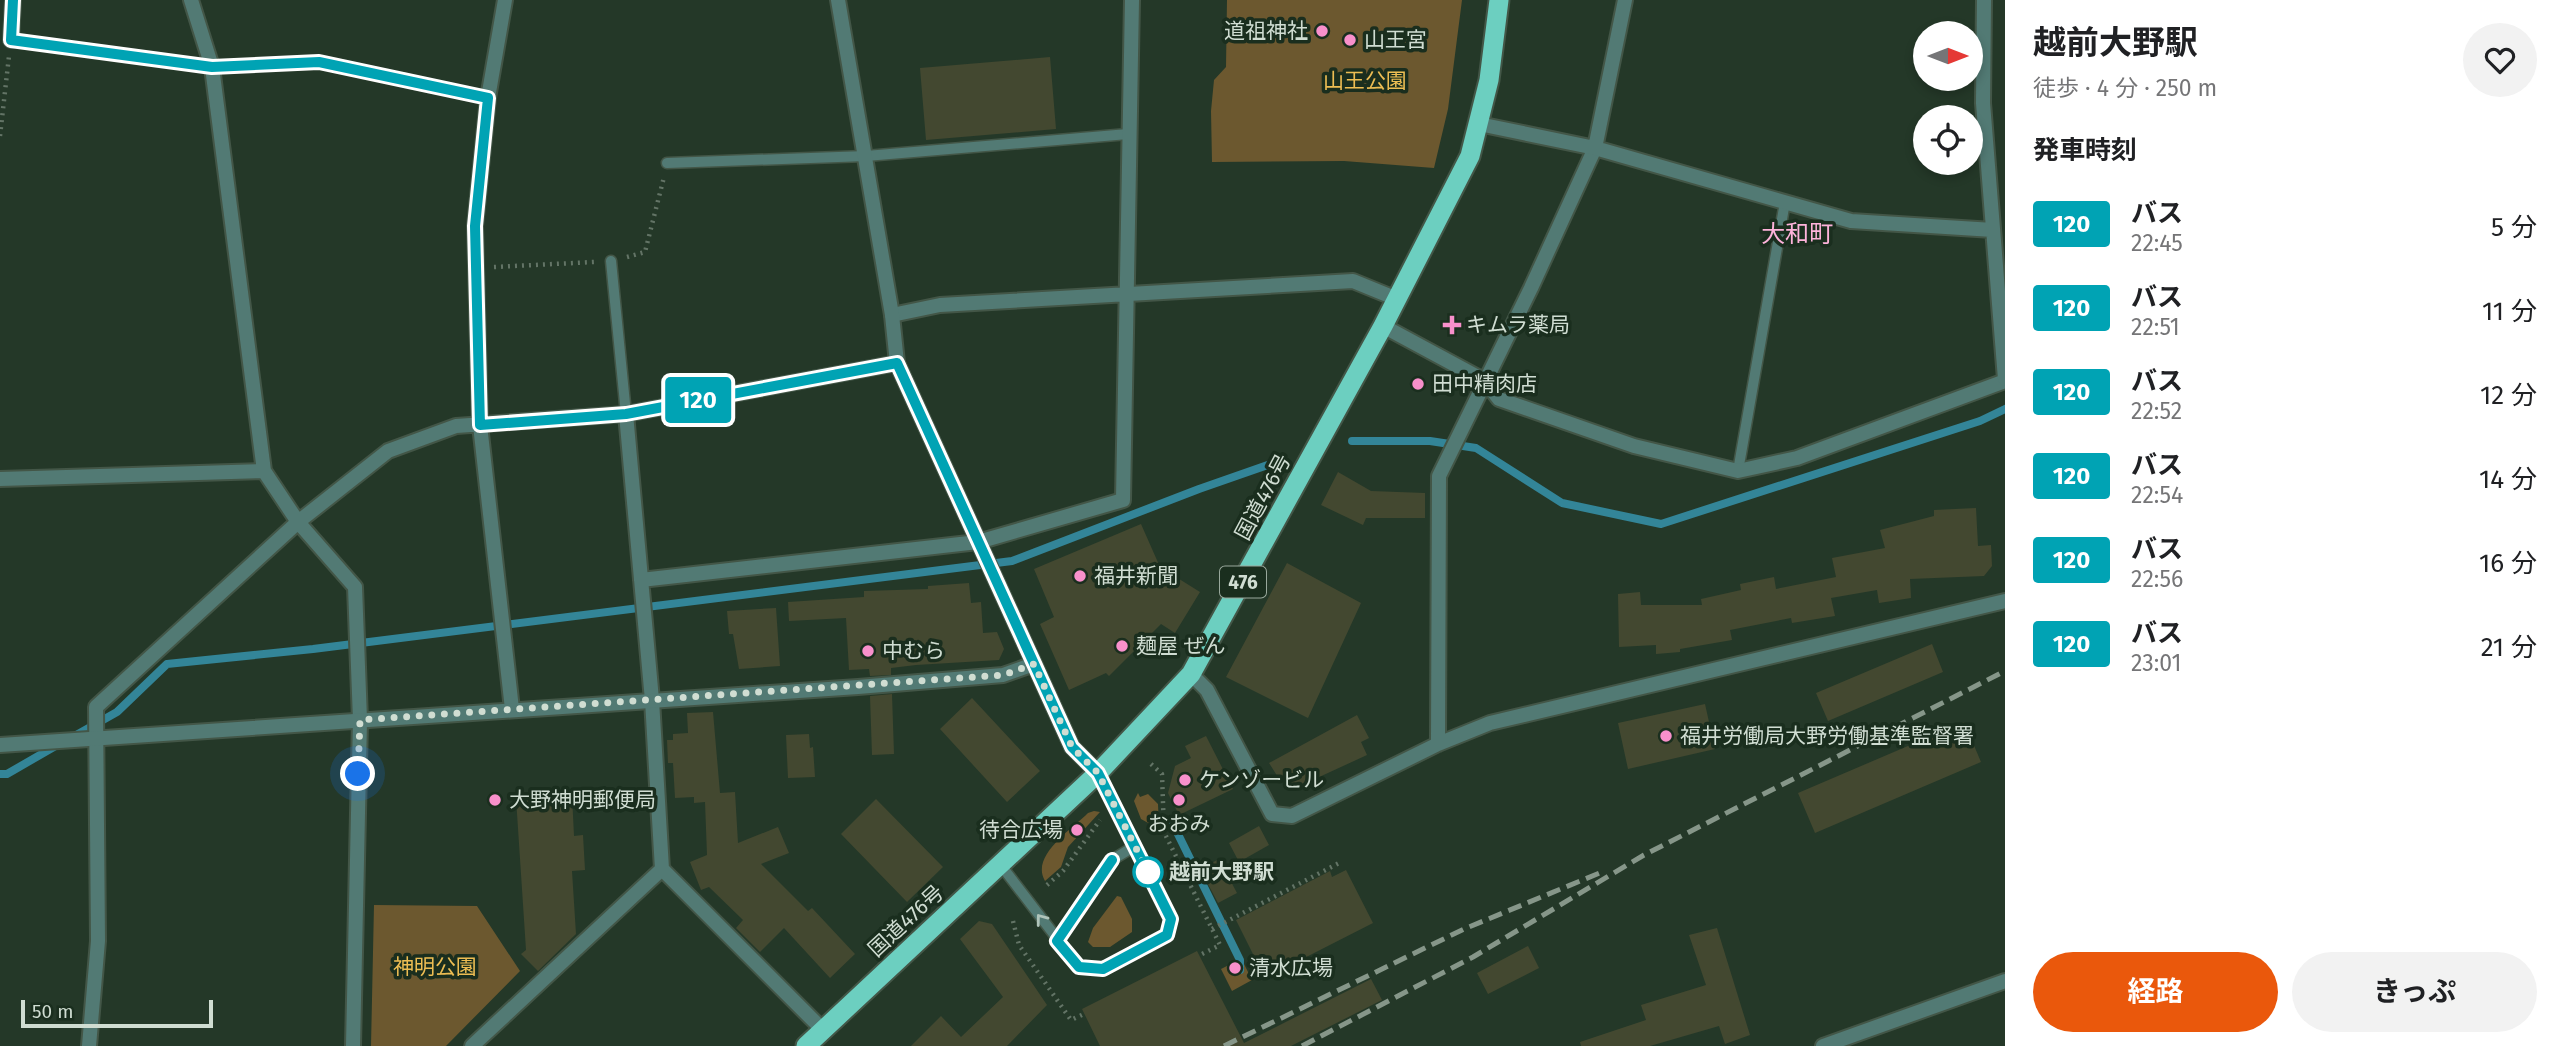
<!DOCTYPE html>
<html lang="ja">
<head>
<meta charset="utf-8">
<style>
	body { margin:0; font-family:"Fira Sans","Noto Sans JP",sans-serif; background:#f2f2f2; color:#202124; height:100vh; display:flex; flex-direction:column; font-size:26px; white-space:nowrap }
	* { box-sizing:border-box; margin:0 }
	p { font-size:23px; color:#757577 }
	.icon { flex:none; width:38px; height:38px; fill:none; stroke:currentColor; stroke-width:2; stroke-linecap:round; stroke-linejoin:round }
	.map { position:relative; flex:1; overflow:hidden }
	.panel { display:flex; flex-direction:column; background:#fff; width:560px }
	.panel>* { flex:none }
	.badge { padding:0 14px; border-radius:5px; font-size:24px; line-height:46px }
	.needle { width:46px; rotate:90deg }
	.buttons { position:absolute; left:1913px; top:21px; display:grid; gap:14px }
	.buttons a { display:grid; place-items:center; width:70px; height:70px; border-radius:50%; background:#fff; box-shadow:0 4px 10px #0003; font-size:35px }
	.scale { position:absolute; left:21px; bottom:18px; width:192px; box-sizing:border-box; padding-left:7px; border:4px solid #d0ddd2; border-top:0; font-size:19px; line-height:24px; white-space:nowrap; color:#d0ddd2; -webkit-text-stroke:5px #1a2e1e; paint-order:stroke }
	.you { position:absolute; width:35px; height:35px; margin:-18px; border:5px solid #fff; border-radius:50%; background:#1a73e8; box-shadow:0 0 0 10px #1a73e833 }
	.map>.badge { position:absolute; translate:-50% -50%; box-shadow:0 0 0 4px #fff }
	h2 { padding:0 28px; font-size:26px; line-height:63px }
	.round { display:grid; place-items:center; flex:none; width:74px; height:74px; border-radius:37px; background:#f2f2f2 }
	.summary { display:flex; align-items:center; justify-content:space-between; height:119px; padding:0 28px }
	h1 { font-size:33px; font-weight:700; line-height:52px }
	.primary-button { display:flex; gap:14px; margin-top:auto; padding:14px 28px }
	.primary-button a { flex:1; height:80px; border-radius:42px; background:#ea580c; color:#fff; font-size:28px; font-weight:700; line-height:80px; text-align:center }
	.primary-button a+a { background:#f2f2f2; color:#202124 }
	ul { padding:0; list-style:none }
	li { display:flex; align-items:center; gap:21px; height:84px; padding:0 28px }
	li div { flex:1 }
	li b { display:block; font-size:26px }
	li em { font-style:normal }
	li .badge { min-width:77px; font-weight:700; text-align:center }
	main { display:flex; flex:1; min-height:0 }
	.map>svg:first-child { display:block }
	.green { fill:#6c582f }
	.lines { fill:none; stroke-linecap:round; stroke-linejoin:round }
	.stream { stroke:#338598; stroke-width:8 }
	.building { fill:#434830 }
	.service-casing { stroke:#435647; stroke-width:13 }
	.minor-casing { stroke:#435647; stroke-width:18 }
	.tertiary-casing { stroke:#435647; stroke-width:18 }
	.trunk-casing { stroke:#435647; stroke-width:23 }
	.path { stroke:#637466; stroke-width:4.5; stroke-dasharray:2 5; stroke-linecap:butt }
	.service { stroke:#527a74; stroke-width:10 }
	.minor { stroke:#527a74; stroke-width:14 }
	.tertiary { stroke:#527a74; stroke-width:14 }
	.trunk { stroke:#6ccfc0; stroke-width:19 }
	.rail { stroke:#869689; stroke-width:5; stroke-dasharray:14 7; stroke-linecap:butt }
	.oneway { stroke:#b0c4ba }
	.line-casing { stroke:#fff; stroke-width:16 }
	.line { stroke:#00a3b4; stroke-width:10 }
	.walk { stroke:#d0ddd2; stroke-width:7; stroke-dasharray:0 12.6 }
	.poi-dot { fill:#f890cb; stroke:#1a2e1e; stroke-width:2.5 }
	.stop-dot { fill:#fff; stroke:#00a3b4; stroke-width:3.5 }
	.labels { text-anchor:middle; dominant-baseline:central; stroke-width:7; stroke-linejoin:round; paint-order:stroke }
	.shield { fill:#1a2e1e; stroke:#99a89c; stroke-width:2 }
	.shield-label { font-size:19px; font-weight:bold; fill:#d0ddd2 }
	.poi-label { font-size:21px; fill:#d0ddd2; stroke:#1a2e1e; text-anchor:start }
	.park-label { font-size:21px; fill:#edbd53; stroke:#1a2e1e }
	.street-label { font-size:21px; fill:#d0ddd2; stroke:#1a2e1e }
	.stop-label { font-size:21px; font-weight:bold; fill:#d0ddd2; stroke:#1a2e1e; text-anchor:start }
	.quarter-label { font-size:24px; fill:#feb3db; stroke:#1a2e1e }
</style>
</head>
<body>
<main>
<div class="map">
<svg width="2005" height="1046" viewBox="0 0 2005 1046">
	<rect width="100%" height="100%" fill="#243828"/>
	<path class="green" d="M 1227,0 L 1462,0 L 1448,109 L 1434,168 L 1344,161 L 1212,162 L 1211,111 L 1214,80 L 1226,67 Z
		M 1138,793 L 1140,797 L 1148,794 L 1158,804 L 1159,829 L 1141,819 L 1134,801 Z
		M 1094,811 L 1100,812 L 1068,847 L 1061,867 L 1045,881 C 1030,856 1072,829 1088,813 Z
		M 1117,896 L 1121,897 L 1132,919 L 1132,932 L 1110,947 L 1093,947 L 1088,942 L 1093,928 Z
		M 374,905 L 477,906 L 520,971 L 446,1046 L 371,1046 Z
		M 1237,961 L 1243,962 L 1252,980 L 1232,991 L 1221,969 Z"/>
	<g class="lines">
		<path class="stream" d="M 1352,441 L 1430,441 L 1476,448 L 1562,503 L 1661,524 L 1980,421 L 2005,409
			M 71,738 L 117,712 L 167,664 L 313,649 L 1012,561 L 1199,489 L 1276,462
			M 0,774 L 7,774 L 59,744
			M 1173,824 L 1240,960 L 1240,970"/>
	</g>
	<path class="building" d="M 1050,57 L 1056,129 L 926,140 L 920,68 Z
		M 1338,472 L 1371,491 L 1425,493 L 1425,518 L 1366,518 L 1363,525 L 1321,505 Z
		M 1976,508 L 1978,546 L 1991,545 L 1992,566 L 1984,576 L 1910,579 L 1911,598 L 1879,603 L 1877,590 L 1831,598 L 1835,616 L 1792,623 L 1791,618 L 1730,630 L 1732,640 L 1680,649 L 1680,652 L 1656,654 L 1656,645 L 1619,647 L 1618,594 L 1640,592 L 1641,605 L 1702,605 L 1701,599 L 1741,590 L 1740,584 L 1774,577 L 1776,589 L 1836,577 L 1832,558 L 1885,548 L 1880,530 L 1934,516 L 1934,510 Z
		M 1141,524 L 1160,567 L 1200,592 L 1175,633 L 1161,624 L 1109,676 L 1106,673 L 1069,690 L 1040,624 L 1054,617 L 1034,569 Z
		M 1287,563 L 1361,603 L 1308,718 L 1226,677 Z
		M 969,583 L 971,603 L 981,602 L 983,633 L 997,632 L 1004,649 L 999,660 L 916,665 L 891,668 L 891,675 L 870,676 L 869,669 L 849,670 L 846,618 L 789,621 L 788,602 L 864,597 L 864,591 L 928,589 L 928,586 Z
		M 776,608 L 780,666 L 739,669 L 733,634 L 729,634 L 727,611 Z
		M 1932,644 L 1943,672 L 1828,721 L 1816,693 Z
		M 892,694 L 894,754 L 872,755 L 870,696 Z
		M 972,698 L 1040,771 L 1007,802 L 940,729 Z
		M 1705,704 L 1715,749 L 1628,769 L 1618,723 Z
		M 713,712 L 720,793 L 735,792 L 738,843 L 778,827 L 789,853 L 761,864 L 808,911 L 812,908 L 855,954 L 830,978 L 784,928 L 760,952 L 736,928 L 743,920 L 709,887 L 701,890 L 690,862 L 707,855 L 705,802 L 694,803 L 694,797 L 675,798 L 673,763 L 668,763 L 667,740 L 673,740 L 673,734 L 688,733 L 687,713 Z
		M 1357,715 L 1369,738 L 1361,742 L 1367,755 L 1304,784 L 1281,782 L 1269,763 Z
		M 1964,722 L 1981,762 L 1815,833 L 1798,793 Z
		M 809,734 L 810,748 L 813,747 L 815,777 L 788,778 L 786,735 Z
		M 1206,736 L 1233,789 L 1179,815 L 1168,793 L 1175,766 L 1191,758 L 1185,746 Z
		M 572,795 L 574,836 L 583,835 L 585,870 L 572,871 L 576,934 L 538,971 L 521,954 L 526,950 L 516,798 Z
		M 876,799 L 943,867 L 907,902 L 841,834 Z
		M 1259,826 L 1269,845 L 1239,862 L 1229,843 Z
		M 1219,859 L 1237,893 L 1218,903 L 1200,869 Z
		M 1346,870 L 1373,923 L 1265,978 L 1236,920 L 1330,871 L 1332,877 Z
		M 979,921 L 992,924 L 1047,1005 L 1007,1046 L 911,1046 L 941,1016 L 961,1037 L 1003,997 L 960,939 Z
		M 1717,928 L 1750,1035 L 1725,1044 L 1719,1026 L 1650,1046 L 1581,1046 L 1580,1042 L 1646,1020 L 1641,1005 L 1706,985 L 1689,935 Z
		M 1528,946 L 1539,968 L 1488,994 L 1477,973 Z
		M 1197,951 L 1244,1043 L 1371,979 L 1382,1000 L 1291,1046 L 1100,1046 L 1082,1009 Z"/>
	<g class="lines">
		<g class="service-casing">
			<path id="service" d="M 11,40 L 212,67 L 319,62 L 488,98
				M 667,163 L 866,156 L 1128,134
				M 611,261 L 626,414
				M 1738,471 L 1785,202
				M 1000,864 L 1079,967 L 1103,969 L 1167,935 L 1171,919 L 1098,773
				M 1057,941 L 1112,860 L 1135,846"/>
		</g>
		<g class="minor-casing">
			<path id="minor" d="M 191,0 L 212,67 L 264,471 L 298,522 L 355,587 L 360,720 L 353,1046
				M 505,0 L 488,98 L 475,226 L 480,425 L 512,709
				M 11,40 L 13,0
				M 892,315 L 940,305 L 1353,281 L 1397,299
				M 1383,326 L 1485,381 L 1499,399 L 1634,446 L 1738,471 L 1797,458 L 2005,381
				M 626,414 L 652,700 L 662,869 L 823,1030
				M 0,479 L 264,471
				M 641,580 L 978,542 L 1123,500 L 1132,0
				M 1191,674 L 1207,690 L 1272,814 L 1292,816 L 1438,744 L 1490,723 L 2005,601
				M 1438,744 L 1439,476 L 1531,288 L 1595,148
				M 89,1046 L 98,941 L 96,707 L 298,522 L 388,451 L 456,426 L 626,414 L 897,363
				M 472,1046 L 662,869"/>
		</g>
		<g class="tertiary-casing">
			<path id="tertiary" d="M 838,0 L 892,315 L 897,363 L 1072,747 L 1098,773
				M 1984,0 L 1983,103 L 2005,379
				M 1479,124 L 1595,148 L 1851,221 L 1993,230
				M 1595,148 L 1625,0
				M 0,745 L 858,687 L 1003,675 L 1034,664
				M 1823,1046 L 2005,981"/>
		</g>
		<g class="trunk-casing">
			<path id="trunk" d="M 806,1046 L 1098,773 L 1191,674 L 1383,326 L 1470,156 L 1489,80 L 1499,0"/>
		</g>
		<path class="path" d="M 0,136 L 9,56
			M 627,257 L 645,252 L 664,177
			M 494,267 L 594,262
			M 1151,764 L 1162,774 L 1164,832 L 1220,945 L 1200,955
			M 1183,871 L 1200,863 L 1202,867
			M 1047,885 L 1063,871 L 1100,820
			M 1013,921 L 1019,945 L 1071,1020 L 1084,1014
			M 1212,929 L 1339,863"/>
		<use href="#service" class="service"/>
		<use href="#minor" class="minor"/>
		<use href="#tertiary" class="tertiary"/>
		<use href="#trunk" class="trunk"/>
		<path class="rail" d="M 1224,1046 L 1464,929 L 1602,872
			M 1302,1046 L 1473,957 L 1644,855 L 2005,671"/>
	</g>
	<defs><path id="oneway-chevron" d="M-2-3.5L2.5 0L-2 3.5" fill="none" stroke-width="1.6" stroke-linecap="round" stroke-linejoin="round" transform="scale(1.75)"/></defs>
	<use class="oneway" href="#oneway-chevron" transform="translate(1041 919) rotate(-127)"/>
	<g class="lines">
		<g class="line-casing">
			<path id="line" d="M 13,0 L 11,40 L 212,67 L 319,62 L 488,98 L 475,226 L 480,425 L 626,414 L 897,363 L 1072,747 L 1098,773 L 1171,919 L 1167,935 L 1103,969 L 1079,967 L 1057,941 L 1112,860"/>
		</g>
		<use href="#line" class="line"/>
		<path class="walk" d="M 358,774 L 360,720 L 1003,675 L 1034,664 L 1072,747 L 1098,773 L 1148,872"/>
	</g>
	<g class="poi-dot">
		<circle cx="1322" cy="31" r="7"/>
		<circle cx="1350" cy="40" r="7"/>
		<path d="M1448.5 314.5h7v7h7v7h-7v7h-7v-7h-7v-7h7z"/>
		<circle cx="1418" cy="384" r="7"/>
		<circle cx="1080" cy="576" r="7"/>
		<circle cx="1122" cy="646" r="7"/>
		<circle cx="868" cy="651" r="7"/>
		<circle cx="1666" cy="736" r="7"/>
		<circle cx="1185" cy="780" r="7"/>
		<circle cx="495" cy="800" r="7"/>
		<circle cx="1179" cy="800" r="7"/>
		<circle cx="1077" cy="830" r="7"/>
		<circle cx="1235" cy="968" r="7"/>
	</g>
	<circle class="stop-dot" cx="1148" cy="872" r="14"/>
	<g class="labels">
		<rect class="shield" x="1220" y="566.5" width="46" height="31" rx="5"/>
		<g class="shield-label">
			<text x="1243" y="582">476</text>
		</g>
		<g class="poi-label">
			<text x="1308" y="31" text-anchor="end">道祖神社</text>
			<text x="1364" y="40">山王宮</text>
			<text x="1466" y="325">キムラ薬局</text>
			<text x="1432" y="384">田中精肉店</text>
			<text x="1094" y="576">福井新聞</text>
			<text x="1136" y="646">麺屋 ぜん</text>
			<text x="882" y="651">中むら</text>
			<text x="1680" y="736">福井労働局大野労働基準監督署</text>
			<text x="1199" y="780">ケンゾービル</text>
			<text x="509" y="800">大野神明郵便局</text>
			<text x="1179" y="824" text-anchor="middle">おおみ</text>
			<text x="1063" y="830" text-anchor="end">待合広場</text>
			<text x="1249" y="968">清水広場</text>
		</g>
		<g class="park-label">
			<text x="1365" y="81">山王公園</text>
			<text x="435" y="967">神明公園</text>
		</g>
		<g class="street-label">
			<text transform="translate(1263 497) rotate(-62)">国道476号</text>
			<text transform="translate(906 921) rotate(-43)">国道476号</text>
		</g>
		<g class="stop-label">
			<text x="1169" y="872">越前大野駅</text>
		</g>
		<g class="quarter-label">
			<text x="1797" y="234">大和町</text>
		</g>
	</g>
</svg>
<div class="buttons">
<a><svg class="needle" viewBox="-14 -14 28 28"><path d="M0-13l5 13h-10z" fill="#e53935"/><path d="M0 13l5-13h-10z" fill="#757577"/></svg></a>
<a><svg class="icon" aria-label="locate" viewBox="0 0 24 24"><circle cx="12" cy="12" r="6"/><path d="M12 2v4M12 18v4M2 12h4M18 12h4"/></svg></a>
</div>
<div class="scale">50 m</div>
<div class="you" style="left:358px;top:774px"></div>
<b class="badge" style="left:698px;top:400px;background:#00a3b4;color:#fff">120</b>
</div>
<section class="panel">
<div class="summary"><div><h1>越前大野駅</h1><p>徒歩 · 4 分 · 250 m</p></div><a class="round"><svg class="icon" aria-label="heart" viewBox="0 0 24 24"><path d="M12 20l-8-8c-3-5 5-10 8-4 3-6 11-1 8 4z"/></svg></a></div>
<h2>発車時刻</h2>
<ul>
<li><span class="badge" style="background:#00a3b4;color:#fff">120</span><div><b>バス</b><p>22:45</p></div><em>5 分</em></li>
<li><span class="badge" style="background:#00a3b4;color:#fff">120</span><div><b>バス</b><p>22:51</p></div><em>11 分</em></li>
<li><span class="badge" style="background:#00a3b4;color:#fff">120</span><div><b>バス</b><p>22:52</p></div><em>12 分</em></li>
<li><span class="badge" style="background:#00a3b4;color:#fff">120</span><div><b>バス</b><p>22:54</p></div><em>14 分</em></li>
<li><span class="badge" style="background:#00a3b4;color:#fff">120</span><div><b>バス</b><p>22:56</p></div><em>16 分</em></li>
<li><span class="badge" style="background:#00a3b4;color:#fff">120</span><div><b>バス</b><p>23:01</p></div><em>21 分</em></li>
</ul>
<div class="primary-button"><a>経路</a><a>きっぷ</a></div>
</section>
</main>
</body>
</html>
